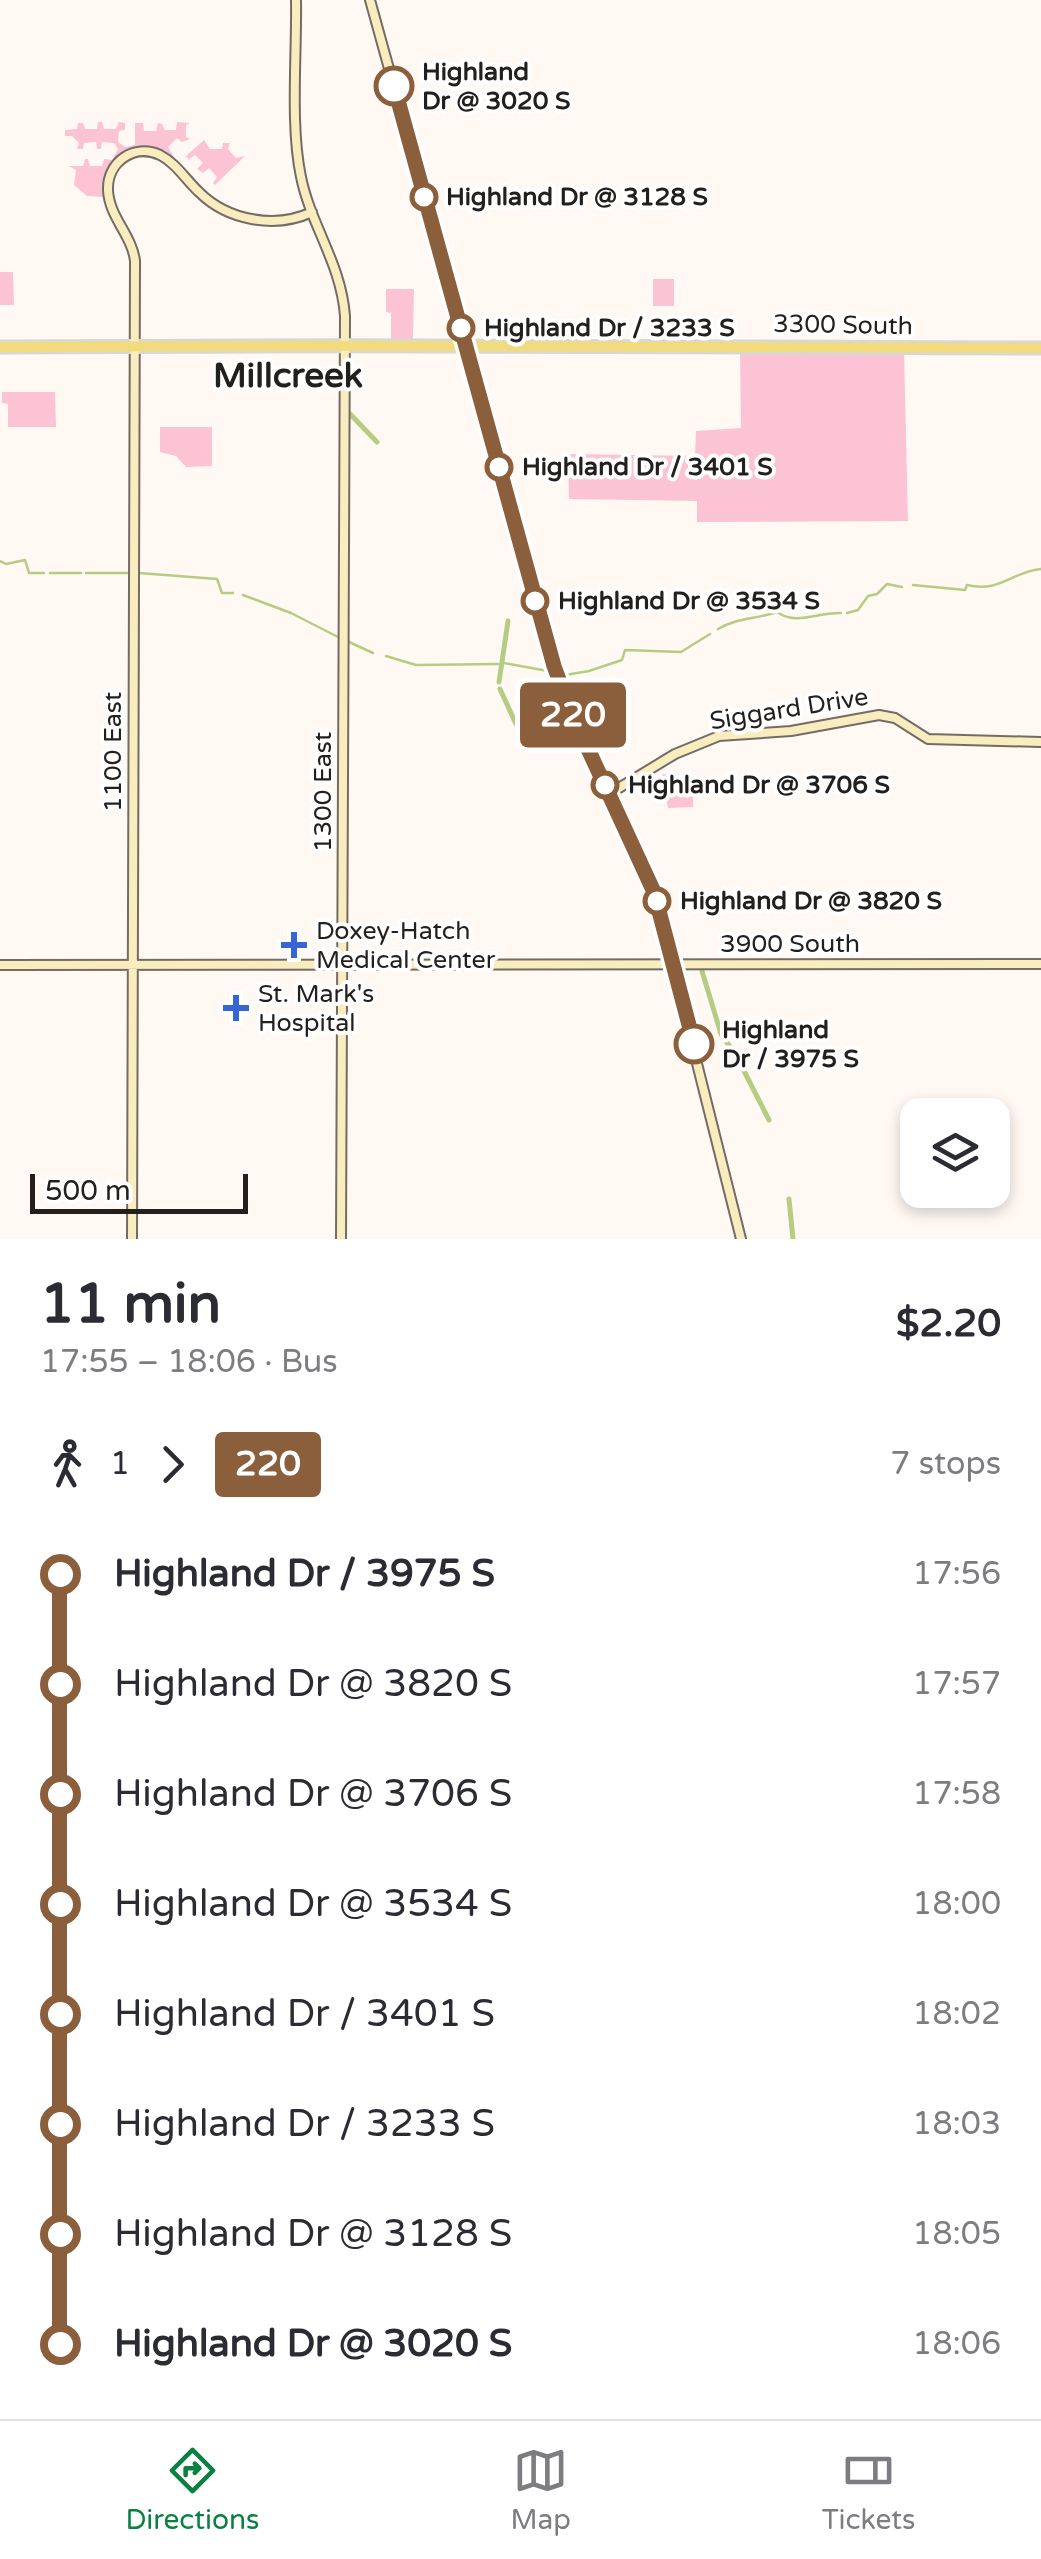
<!DOCTYPE html>
<html lang="en">
<head>
<meta charset="utf-8">
<style>
	body { margin:0; font-family:"Varela Round",sans-serif; background:#f2f2f3; color:#2b2b33; height:100vh; display:flex; flex-direction:column; font-size:38px; white-space:nowrap }
	* { box-sizing:border-box; margin:0 }
	p { font-size:32px; color:#7c7c81 }
	.icon { flex:none; width:55px; height:55px; fill:none; stroke:currentColor; stroke-width:2; stroke-linecap:round; stroke-linejoin:round }
	.map { position:relative; height:1239px; overflow:hidden }
	.drawer { display:flex; flex-direction:column; background:#fff; flex:1 }
	.drawer>* { flex:none }
	.badge { padding:0 20px; border-radius:8px; font-size:35px; line-height:65px }
	.controls { position:absolute; left:900px; top:1098px; display:grid; gap:20px }
	.controls a { display:grid; place-items:center; width:110px; height:110px; border-radius:20px; background:#fff; box-shadow:0 5px 15px #0003; font-size:50px }
	.scale { position:absolute; left:30px; bottom:25px; width:218px; box-sizing:border-box; padding-left:10px; border:5px solid #221f1d; border-top:0; font-size:28px; line-height:35px; white-space:nowrap; color:#221f1d; -webkit-text-stroke:8px #fff; paint-order:stroke }
	.map>.badge { position:absolute; translate:-50% -50%; box-shadow:0 0 0 5px #fff }
	.legs { display:flex; align-items:center; gap:15px; height:110px; padding:0 40px; font-size:32px }
	.legs p { margin-inline-start:auto }
	.head { display:flex; align-items:center; justify-content:space-between; height:170px; padding:0 40px }
	h1 { font-size:55px; font-weight:700; line-height:75px }
	ul { padding:0 40px; list-style:none }
	li { display:flex; align-items:center; gap:35px; height:110px; font-size:38px }
	li i { display:grid; place-items:center; width:15px; height:100%; margin:0 12px; background:currentColor }
	li i::after { content:''; width:25px; height:25px; margin:-12px; border:8px solid; border-radius:50%; background:#fff }
	li p { margin-inline-start:auto }
	li:first-child i { background:linear-gradient(#0000 50%,currentColor 0) }
	li:last-child i { background:linear-gradient(currentColor 50%,#0000 0) }
	.menu { display:flex; justify-content:space-around; align-items:center; height:140px; border-top:2px solid #e1e1e2; background:#fff; font-size:28px; color:#7c7c81 }
	.menu a { display:grid; justify-items:center; gap:5px }
	.menu .active { color:#0b8043 }
	.map>svg:first-child { display:block }
	.green { fill:#fcc3d4 }
	.lines { fill:none; stroke-linecap:round; stroke-linejoin:round }
	.stream { stroke:#b3ce83; stroke-width:2.5 }
	.canal { stroke:#b3ce83; stroke-width:5 }
	.secondary-casing { stroke:#736c66; stroke-width:12 }
	.primary-casing { stroke:#d7d7d6; stroke-width:15 }
	.secondary { stroke:#f9edbf; stroke-width:8 }
	.primary { stroke:#f2db7f; stroke-width:10 }
	.line-1-casing { stroke:#fff; stroke-width:22 }
	.line-1 { stroke:#8b5e3c; stroke-width:15 }
	.stop-1-dot { fill:#fff; stroke:#8b5e3c; stroke-width:5 }
	.poi-dot { fill:#3765d5; stroke:#fff; stroke-width:4 }
	.labels { text-anchor:middle; dominant-baseline:central; stroke-width:8; stroke-linejoin:round; paint-order:stroke }
	.stop-label { font-size:25px; font-weight:bold; fill:#221f1d; stroke:#fff; text-anchor:start }
	.street-label { font-size:25px; fill:#221f1d; stroke:#fff }
	.poi-label { font-size:25px; fill:#221f1d; stroke:#fff; text-anchor:start }
	.district-label { font-size:35px; font-weight:bold; fill:#221f1d; stroke:#fff }
</style>
</head>
<body>
<div class="map">
<svg width="1041" height="1239" viewBox="0 0 1041 1239">
	<rect width="100%" height="100%" fill="#fff8f3"/>
	<path class="green" d="M 98,122 L 102,122 L 104,129 L 116,129 L 119,122 L 125,123 L 125,130 L 119,131 L 118,142 L 125,147 L 135,145 L 135,123 L 143,123 L 144,131 L 156,131 L 158,123 L 162,124 L 165,130 L 176,130 L 177,122 L 190,123 L 186,125 L 186,137 L 190,139 L 182,142 L 177,138 L 168,147 L 175,159 C 153,146 120,141 109,171 C 107,179 106,189 104,197 L 87,196 L 74,185 L 76,170 L 69,166 L 83,166 L 85,159 L 88,159 L 90,166 L 102,166 L 104,159 L 112,160 L 118,149 L 114,143 L 102,142 L 101,149 L 97,149 L 96,142 L 84,143 L 83,149 L 77,149 L 79,143 L 72,136 L 65,136 L 65,130 L 77,129 L 78,123 L 83,123 L 85,129 L 97,129 Z
		M 204,140 L 210,149 L 222,149 L 223,143 L 230,143 L 228,149 L 236,158 L 245,156 L 215,185 L 213,183 L 217,177 L 209,168 L 203,173 L 197,169 L 203,163 L 195,155 L 188,160 L 188,157 L 184,158 Z
		M 0,272 L 13,272 L 14,305 L 0,305 Z
		M 653,279 L 674,279 L 674,306 L 653,306 Z
		M 386,289 L 414,289 L 413,339 L 391,339 L 391,313 L 386,312 Z
		M 740,349 L 904,351 L 908,521 L 697,522 L 697,501 L 569,499 L 568,454 L 695,456 L 696,431 L 741,428 Z
		M 2,392 L 55,392 L 56,427 L 8,427 L 8,404 L 2,403 Z
		M 160,427 L 212,427 L 212,466 L 186,467 L 176,456 L 160,452 Z
		M 662,774 L 678,775 L 693,790 L 693,807 L 668,808 Z"/>
	<g class="lines">
		<path class="stream" d="M 0,561 L 6,564 L 25,560 L 29,573 L 44,573
			M 50,573 L 81,573
			M 86,573 L 129,573
			M 139,573 L 217,579 L 222,593 L 233,593
			M 913,585 L 965,590 L 967,585 C 1000,593 1011,572 1041,569
			M 243,595 L 291,613 L 338,637
			M 847,613 L 858,610 L 868,596 L 877,594 L 887,584 L 902,587
			M 718,629 C 736,618 757,619 777,612 C 797,626 817,612 841,613
			M 349,642 L 373,653
			M 386,656 L 416,665 L 498,664
			M 504,663 L 548,671
			M 565,675 L 589,671 L 622,660 L 625,650 L 681,652 L 710,634"/>
		<path class="canal" d="M 350,414 L 377,442
			M 499,682 L 508,621
			M 500,689 L 516,724
			M 702,971 L 721,1034 L 738,1058
			M 741,1065 L 769,1120
			M 789,1199 L 793,1239"/>
		<g class="secondary-casing">
			<path id="secondary" d="M 296,0 C 297,55 290,125 301,177 C 311,226 341,263 345,316 L 341,1239
				M 370,0 L 554,666 L 571,712 L 656,900 L 741,1239
				M 609,794 L 675,754 L 719,736 L 791,731 L 879,715 L 895,718 L 928,739 L 1041,742
				M 0,965 L 1041,964
				M 132,1239 L 135,261 C 132,235 109,217 108,190 C 107,162 134,143 160,155 C 176,163 186,180 199,192 C 228,221 276,229 312,212"/>
		</g>
		<g class="primary-casing">
			<path id="primary" d="M 0,347 C 347,345 693,345 1041,348"/>
		</g>
		<use href="#secondary" class="secondary"/>
		<use href="#primary" class="primary"/>
	</g>
	<g class="lines">
		<g class="line-1-casing">
			<path id="line-1" d="M 394,86 L 554,666 L 571,712 L 654,892 L 694,1044"/>
		</g>
		<use href="#line-1" class="line-1"/>
	</g>
	<g class="stop-1-dot">
		<circle cx="394" cy="86" r="18"/>
		<circle cx="424" cy="197" r="12"/>
		<circle cx="461" cy="328" r="12"/>
		<circle cx="499" cy="467" r="12"/>
		<circle cx="535" cy="601" r="12"/>
		<circle cx="605" cy="785" r="12"/>
		<circle cx="657" cy="901" r="12"/>
		<circle cx="694" cy="1044" r="18"/>
	</g>
	<g class="poi-dot">
		<path d="M289 930h10v10h10v10h-10v10h-10v-10h-10v-10h10z"/>
		<path d="M231 993h10v10h10v10h-10v10h-10v-10h-10v-10h10z"/>
	</g>
	<g class="labels">
		<g class="stop-label">
			<text x="422" y="72">Highland<tspan x="422" dy="29">Dr @ 3020 S</tspan></text>
			<text x="446" y="197">Highland Dr @ 3128 S</text>
			<text x="484" y="328">Highland Dr / 3233 S</text>
			<text x="522" y="467">Highland Dr / 3401 S</text>
			<text x="558" y="601">Highland Dr @ 3534 S</text>
			<text x="628" y="785">Highland Dr @ 3706 S</text>
			<text x="680" y="901">Highland Dr @ 3820 S</text>
			<text x="722" y="1030">Highland<tspan x="722" dy="29">Dr / 3975 S</tspan></text>
		</g>
		<g class="street-label">
			<text transform="translate(843 325) rotate(1)">3300 South</text>
			<text transform="translate(789 709) rotate(-9)">Siggard Drive</text>
			<text transform="translate(113 752) rotate(-90)">1100 East</text>
			<text transform="translate(323 792) rotate(-90)">1300 East</text>
			<text x="790" y="944">3900 South</text>
		</g>
		<g class="poi-label">
			<text x="316" y="931">Doxey-Hatch<tspan x="316" dy="29">Medical Center</tspan></text>
			<text x="258" y="994">St. Mark's<tspan x="258" dy="29">Hospital</tspan></text>
		</g>
		<g class="district-label">
			<text x="288" y="376">Millcreek</text>
		</g>
	</g>
</svg>
<div class="controls">
<a><svg class="icon" aria-label="layers" viewBox="0 0 24 24"><path d="M12 4l9 5-9 5-9-5zM3 14l9 5 9-5"/></svg></a>
</div>
<div class="scale">500 m</div>
<b class="badge" style="left:573px;top:715px;background:#8b5e3c;color:#fff">220</b>
</div>
<section class="drawer">
<div class="head"><div><h1>11 min</h1><p>17:55 – 18:06 · Bus</p></div><b>$2.20</b></div>
<div class="legs"><svg class="icon" aria-label="walk" viewBox="0 0 24 24"><circle cx="13" cy="4" r="2"/><path d="M13 8l-2 6 4 7M11 14l-3 7M7 12l3-4h3l4 4"/></svg>1<svg class="icon" aria-label="forward" viewBox="0 0 24 24"><path d="M9 5l7 7-7 7"/></svg><b class="badge" style="background:#8b5e3c;color:#fff">220</b><p>7 stops</p></div>
<ul>
<li><i style="color:#8b5e3c"></i><b>Highland Dr / 3975 S</b><p>17:56</p></li>
<li><i style="color:#8b5e3c"></i><span>Highland Dr @ 3820 S</span><p>17:57</p></li>
<li><i style="color:#8b5e3c"></i><span>Highland Dr @ 3706 S</span><p>17:58</p></li>
<li><i style="color:#8b5e3c"></i><span>Highland Dr @ 3534 S</span><p>18:00</p></li>
<li><i style="color:#8b5e3c"></i><span>Highland Dr / 3401 S</span><p>18:02</p></li>
<li><i style="color:#8b5e3c"></i><span>Highland Dr / 3233 S</span><p>18:03</p></li>
<li><i style="color:#8b5e3c"></i><span>Highland Dr @ 3128 S</span><p>18:05</p></li>
<li><i style="color:#8b5e3c"></i><b>Highland Dr @ 3020 S</b><p>18:06</p></li>
</ul>
</section>
<nav class="menu">
<a class="active"><svg class="icon" aria-label="directions" viewBox="0 0 24 24"><path d="M12 3l9 9-9 9-9-9zM9 14v-3h6M13 9l2 2-2 2"/></svg>Directions</a>
<a><svg class="icon" aria-label="map" viewBox="0 0 24 24"><path d="M3 6l6-2 6 2 6-2v14l-6 2-6-2-6 2zM9 4v14M15 6v14"/></svg>Map</a>
<a><svg class="icon" aria-label="tickets" viewBox="0 0 24 24"><path d="M3 7h18v10H3zM15 7v10"/></svg>Tickets</a>
</nav>
</body>
</html>
